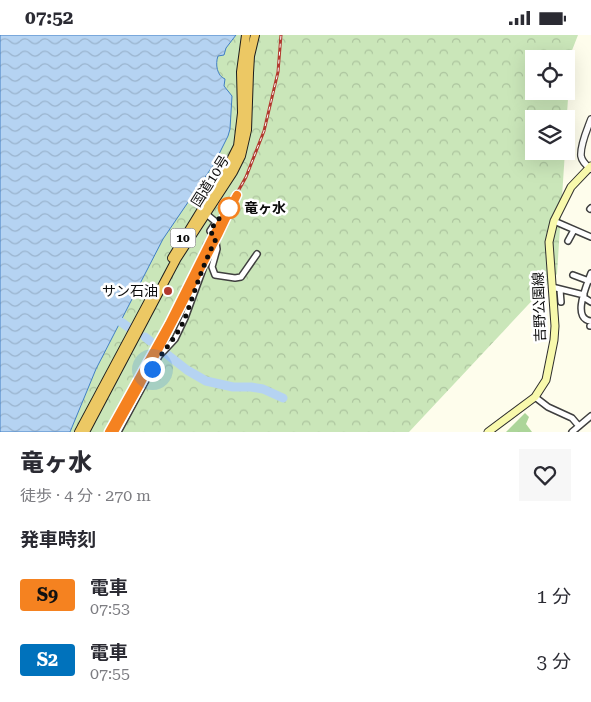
<!DOCTYPE html>
<html lang="ja">
<head>
<meta charset="utf-8">
<style>
	body { margin:0; font-family:"Roboto Serif","Noto Sans JP",serif; background:#f7f7f7; color:#2b2b33; height:100vh; display:flex; flex-direction:column; font-size:19px; white-space:nowrap }
	* { box-sizing:border-box; margin:0 }
	p { font-size:16px; color:#7c7c81 }
	.icon { flex:none; width:28px; height:28px; fill:none; stroke:currentColor; stroke-width:2; stroke-linecap:round; stroke-linejoin:round }
	.map { position:relative; height:397px; overflow:hidden }
	.drawer { display:flex; flex-direction:column; background:#fff; flex:1 }
	.drawer>* { flex:none }
	.badge { padding:0 10px; border-radius:4px; font-size:18px; line-height:32px }
	.tools { position:absolute; left:525px; top:15px; display:grid; gap:10px }
	.tools a { display:grid; place-items:center; width:50px; height:50px; border-radius:0px; background:#fff; box-shadow:0 5px 20px #0002; font-size:25px }
	.you { position:absolute; width:25px; height:25px; margin:-12px; border:4px solid #fff; border-radius:50%; background:#1a73e8; box-shadow:0 0 0 8px #1a73e833 }
	.map>.badge { position:absolute; translate:-50% -50%; box-shadow:0 0 0 2px #fff }
	h2 { padding:0 20px; font-size:19px; line-height:45px }
	.round { display:grid; place-items:center; flex:none; width:52px; height:52px; border-radius:0px; background:#f7f7f7 }
	.head { display:flex; align-items:center; justify-content:space-between; height:85px; padding:0 20px }
	h1 { font-size:24px; font-weight:800; line-height:38px }
	ul { padding:0; list-style:none }
	li { display:flex; align-items:center; gap:15px; height:65px; padding:0 20px }
	li div { flex:1 }
	li b { display:block; font-size:19px }
	li em { font-style:normal }
	li .badge { min-width:55px; font-weight:700; text-align:center }
	.status { display:flex; justify-content:space-between; align-items:center; height:35px; padding:0 25px; background:#fff; direction:ltr }
	.status svg { height:14px; fill:currentColor }
	.map>svg:first-child { display:block }
	.forest { fill:url(#forest-crowns) }
	.park { fill:url(#park-crowns); fill-rule:evenodd }
	.water { fill:url(#water-waves); stroke:#407ec4 }
	.lines { fill:none; stroke-linecap:round; stroke-linejoin:round }
	.river { stroke:#b5d3f2; stroke-width:9 }
	.minor-casing { stroke:#3f3f3f; stroke-width:8 }
	.tertiary-casing { stroke:#3f3f3f; stroke-width:8 }
	.secondary-casing { stroke:#2e2e2e; stroke-width:9 }
	.trunk-casing { stroke:#1d1d1d; stroke-width:10 }
	.minor { stroke:#fff; stroke-width:5 }
	.tertiary { stroke:#fff; stroke-width:5.5 }
	.secondary { stroke:#f8f9ac; stroke-width:7 }
	.trunk { stroke:#ecc864; stroke-width:8 }
	.rail-casing { stroke:#b2392e; stroke-width:3 }
	.rail { stroke:#fff; stroke-width:1; stroke-dasharray:4; stroke-linecap:butt }
	.line-casing { stroke:#fff; stroke-width:11 }
	.line { stroke:#f58220; stroke-width:8 }
	.walk { stroke:#0c0c0c; stroke-width:5; stroke-dasharray:0 9 }
	.stop-dot { fill:#fff; stroke:#f58220; stroke-width:2.5 }
	.poi-dot { fill:#b2392e; stroke:#fff; stroke-width:2 }
	.labels { text-anchor:middle; dominant-baseline:central; stroke-width:5; stroke-linejoin:round; paint-order:stroke }
	.shield { fill:#fff; stroke:#555; stroke-width:1 }
	.shield-label { font-size:12px; font-weight:bold; fill:#0c0c0c }
	.street-label { font-size:14px; fill:#0c0c0c; stroke:#fff }
	.stop-label { font-size:14px; font-weight:bold; fill:#0c0c0c; stroke:#fff; text-anchor:start }
	.poi-label { font-size:14px; fill:#0c0c0c; stroke:#fff; text-anchor:end }
</style>
</head>
<body>
<div class="status"><b>07:52</b><svg viewBox="0 0 49 12"><path d="M0 12V9h3v3zM5 12V6h3v6zM10 12V3h3v9zM15 12V0h3v12zM26 1h20v11H26zM47 4h2v5h-2z"/></svg></div>
<div class="map">
<svg width="591" height="397" viewBox="0 0 591 397">
	<defs>
		<pattern id="forest-crowns" width="20" height="18" patternUnits="userSpaceOnUse" patternTransform="scale(1.25)"><rect width="20" height="18" fill="#acd599"/><path d="M2 6a3 3 0 1 1 6 0M12 15a3 3 0 1 1 6 0" fill="none" stroke="#93b683"/></pattern>
		<pattern id="park-crowns" width="20" height="18" patternUnits="userSpaceOnUse" patternTransform="scale(1.25)"><rect width="20" height="18" fill="#cae6b9"/><path d="M2 6a3 3 0 1 1 6 0M12 15a3 3 0 1 1 6 0" fill="none" stroke="#acc49e"/></pattern>
		<pattern id="water-waves" width="16" height="10" patternUnits="userSpaceOnUse" patternTransform="scale(1.25)"><rect width="16" height="10" fill="#b5d3f2"/><path d="M0 5q4-4 8 0t8 0" fill="none" stroke="#9ab4ce"/></pattern>
	</defs>
	<rect width="100%" height="100%" fill="#fefdec"/>
	<path class="forest" d="M 525,378 L 529,382 L 526,389 L 532,397 L 506,397 Z"/>
	<path class="park" d="M 0,0 L 578,0 L 571,18 L 566,94 L 566,84 L 534,84 L 534,116 L 565,116 L 557,239 L 409,397 L 0,397 ZM 534,24 L 566,24 L 566,56 L 534,56 Z"/>
	<path class="water" d="M 0,0 L 236,0 L 226,13 L 224,20 L 218,21 C 215,29 217,41 225,44 L 224,51 L 232,61 L 230,94 L 228,101 L 214,129 L 163,204 L 96,334 L 70,397 L 0,397 Z"/>
	<g class="lines">
		<path class="river" d="M 121,287 L 128,292
			M 145,302 L 150,306
			M 164,317 L 187,335 L 206,346 L 233,352 L 251,352 L 263,354 L 283,363"/>
		<g class="minor-casing">
			<path id="minor" d="M 590,174 L 591,173
				M 554,186 L 591,202
				M 568,206 L 574,195
				M 216,207 L 217,214 L 212,232 L 215,240 L 235,243 L 241,242 L 257,219
				M 591,238 C 587,250 571,284 591,286
				M 573,240 L 589,246
				M 552,252 L 584,260
				M 560,255 L 561,267
				M 583,262 L 591,267
				M 590,291 L 591,291
				M 535,362 L 548,372 L 572,383 L 578,390
				M 118,397 L 159,321 L 175,304 L 185,283 L 210,215 L 217,204 L 210,196 L 216,187 L 205,178
				M 572,397 L 591,381"/>
		</g>
		<g class="tertiary-casing">
			<path id="tertiary" d="M 591,84 C 587,95 580,110 581,121 C 582,127 587,131 591,134"/>
		</g>
		<g class="secondary-casing">
			<path id="secondary" d="M 488,397 L 535,362 L 546,345 L 554,305 L 555,291 L 549,207 L 554,186 L 571,152 L 591,131"/>
		</g>
		<g class="trunk-casing">
			<path id="trunk" d="M 172,223 L 226,135 L 238,111 L 242,78 L 241,37 L 246,0
				M 79,397 L 150,264
				M 85,397 L 177,223 L 233,137 L 241,121 L 247,95 L 249,38 L 250,21 L 255,0"/>
		</g>
		<use href="#minor" class="minor"/>
		<use href="#tertiary" class="tertiary"/>
		<use href="#secondary" class="secondary"/>
		<use href="#trunk" class="trunk"/>
		<g class="rail-casing">
			<path id="rail" d="M 109,397 L 169,289 L 213,201 L 246,142 L 264,96 L 278,37 L 281,0"/>
		</g>
		<use href="#rail" class="rail"/>
	</g>
	<g class="lines">
		<g class="line-casing">
			<path id="line" d="M 109,397 L 169,289 L 213,201 L 237,160 L 218,200 L 140,350 L 114,397"/>
		</g>
		<use href="#line" class="line"/>
		<path class="walk" d="M 152,334 C 162,316 177,303 185,283 C 195,256 203,229 216,204 L 210,196 L 216,187 L 229,173"/>
	</g>
	<circle class="stop-dot" cx="229" cy="173" r="10"/>
	<circle class="poi-dot" cx="168" cy="256" r="5"/>
	<g class="labels">
		<rect class="shield" x="170.5" y="193.5" width="25" height="19" rx="4"/>
		<g class="shield-label">
			<text x="183" y="203">10</text>
		</g>
		<g class="street-label">
			<text transform="translate(210 146) rotate(-58)">国道10号</text>
			<text transform="translate(539 272) rotate(-92)">吉野公園線</text>
		</g>
		<g class="stop-label">
			<text x="244" y="173">竜ヶ水</text>
		</g>
		<g class="poi-label">
			<text x="158" y="256">サン石油</text>
		</g>
	</g>
</svg>
<div class="tools">
<a><svg class="icon" aria-label="locate" viewBox="0 0 24 24"><circle cx="12" cy="12" r="6"/><path d="M12 2v4M12 18v4M2 12h4M18 12h4"/></svg></a>
<a><svg class="icon" aria-label="layers" viewBox="0 0 24 24"><path d="M12 4l9 5-9 5-9-5zM3 14l9 5 9-5"/></svg></a>
</div>
<div class="you" style="left:152px;top:334px"></div>
</div>
<section class="drawer">
<div class="head"><div><h1>竜ヶ水</h1><p>徒歩 · 4 分 · 270 m</p></div><a class="round"><svg class="icon" aria-label="heart" viewBox="0 0 24 24"><path d="M12 20l-8-8c-3-5 5-10 8-4 3-6 11-1 8 4z"/></svg></a></div>
<h2>発車時刻</h2>
<ul>
<li><span class="badge" style="background:#f58220;color:#111">S9</span><div><b>電車</b><p>07:53</p></div><em>1 分</em></li>
<li><span class="badge" style="background:#0072bc;color:#fff">S2</span><div><b>電車</b><p>07:55</p></div><em>3 分</em></li>
</ul>
</section>
</body>
</html>
